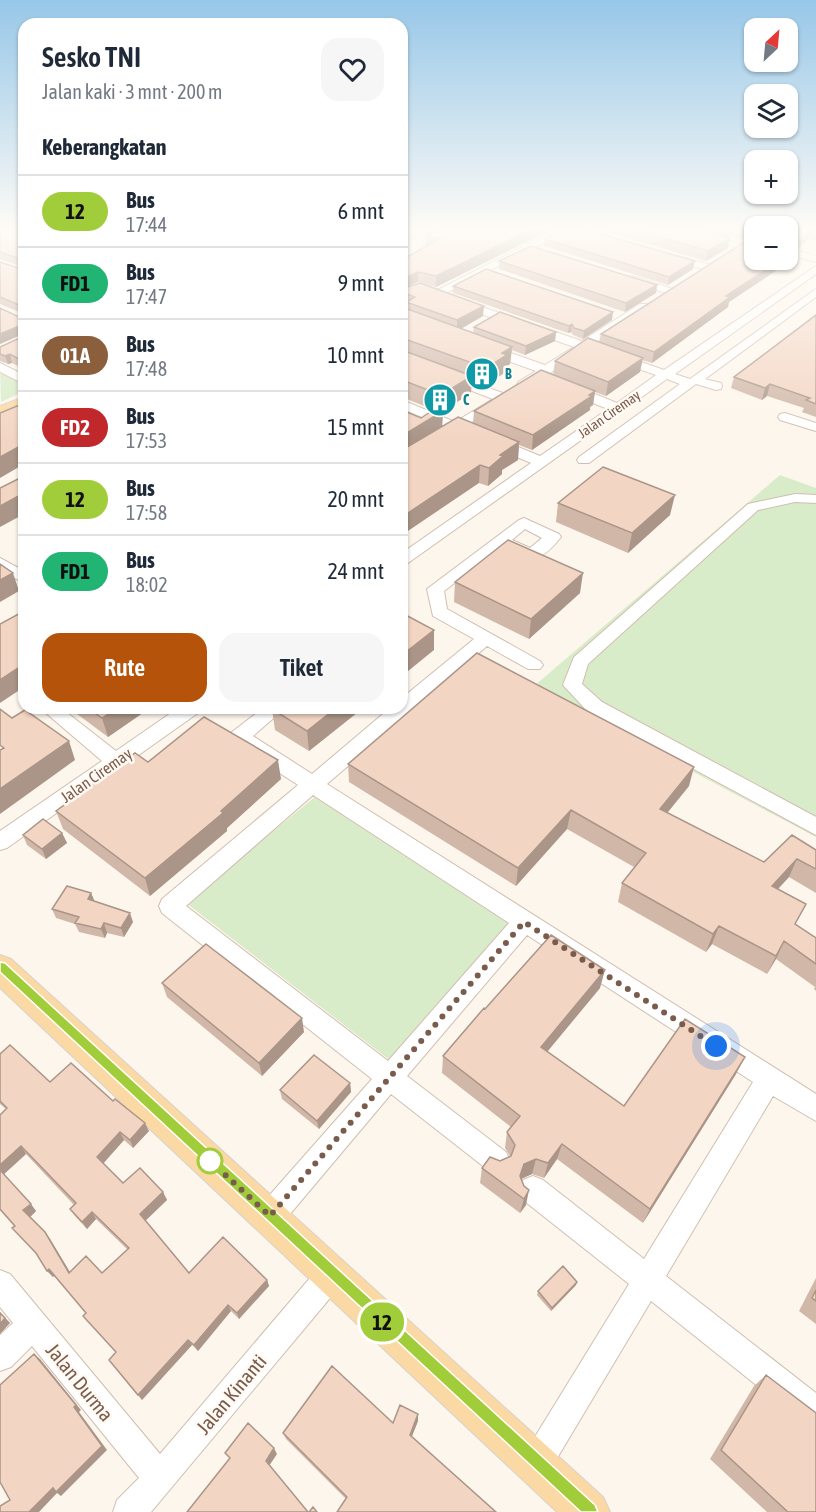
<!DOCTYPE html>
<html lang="id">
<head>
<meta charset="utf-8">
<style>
	body { margin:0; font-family:"Asap Condensed",sans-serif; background:#f6f6f7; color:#1f2937; height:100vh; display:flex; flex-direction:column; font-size:22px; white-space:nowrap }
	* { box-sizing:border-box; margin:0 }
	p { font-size:20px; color:#747a83 }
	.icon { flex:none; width:33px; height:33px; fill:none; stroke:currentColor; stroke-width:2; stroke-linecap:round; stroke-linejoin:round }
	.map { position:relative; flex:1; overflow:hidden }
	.drawer { position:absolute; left:18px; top:18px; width:390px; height:696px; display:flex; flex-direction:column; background:#fff; border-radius:18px; box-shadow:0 2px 4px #0004 }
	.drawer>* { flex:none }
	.badge { padding:0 12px; border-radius:20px; font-size:21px; line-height:39px }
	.needle { width:39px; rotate:26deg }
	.controls { position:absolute; left:744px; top:18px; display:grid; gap:12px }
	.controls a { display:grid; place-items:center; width:54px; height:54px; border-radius:12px; background:#fff; box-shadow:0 2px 4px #0004; font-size:30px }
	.you { position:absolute; width:30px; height:30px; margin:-15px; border:4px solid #fff; border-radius:50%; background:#1a73e8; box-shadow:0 0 0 9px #1a73e833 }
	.map>.badge { position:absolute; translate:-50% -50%; box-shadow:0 0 0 3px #fff }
	h2 { padding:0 24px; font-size:22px; line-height:54px }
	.round { display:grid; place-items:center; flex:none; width:63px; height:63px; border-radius:18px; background:#f6f6f7 }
	.headline { display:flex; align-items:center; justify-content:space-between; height:102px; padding:0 24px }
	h1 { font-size:28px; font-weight:600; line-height:45px }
	.cta { display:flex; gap:12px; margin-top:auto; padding:12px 24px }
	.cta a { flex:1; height:69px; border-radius:18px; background:#b45309; color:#fff; font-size:24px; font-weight:600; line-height:69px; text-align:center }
	.cta a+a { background:#f6f6f7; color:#1f2937 }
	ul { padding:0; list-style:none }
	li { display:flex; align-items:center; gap:18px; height:72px; padding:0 24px; border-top:2px solid #e0e1e3 }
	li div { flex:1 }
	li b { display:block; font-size:22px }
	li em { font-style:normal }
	li .badge { min-width:66px; font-weight:700; text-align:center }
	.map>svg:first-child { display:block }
	.green { fill:#d8ecc9 }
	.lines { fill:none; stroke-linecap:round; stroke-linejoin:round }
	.minor-casing { stroke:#d1beb0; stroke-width:2 }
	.major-casing { stroke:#dad1cd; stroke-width:2 }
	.minor { fill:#fff; fill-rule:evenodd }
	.major { fill:#fbd9a5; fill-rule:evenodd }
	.wall { fill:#d1b7a8; fill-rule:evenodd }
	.shaded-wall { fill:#aa9588 }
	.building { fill:#f3d5c3; stroke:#aa9588; stroke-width:1.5 }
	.line { fill:#a2cd3a; stroke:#fff; stroke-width:1.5 }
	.walk { stroke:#7a5c4d; stroke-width:6; stroke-dasharray:0 10.8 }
	.stop-dot { fill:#fff; stroke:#a2cd3a; stroke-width:3 }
	.labels { text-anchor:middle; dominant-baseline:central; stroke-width:5; stroke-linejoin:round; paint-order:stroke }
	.far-culture-label { font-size:14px; font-weight:bold; fill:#0d838f; stroke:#fffaf3; text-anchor:start }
	.far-street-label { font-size:14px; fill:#7a5c4d; stroke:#fffaf3 }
	.street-label { font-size:16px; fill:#7a5c4d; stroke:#fffaf3 }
	.near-street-label { font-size:20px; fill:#7a5c4d; stroke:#fffaf3 }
</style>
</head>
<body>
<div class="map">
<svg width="816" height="1512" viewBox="0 0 816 1512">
	<rect width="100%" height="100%" fill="#fdf6ec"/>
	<path class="green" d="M 0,365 L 24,377 L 24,391 L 1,402 Z
		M 780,475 L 816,488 L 816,837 L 533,687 Z
		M 316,796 L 513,922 L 391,1061 L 186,903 Z"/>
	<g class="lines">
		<g class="minor-casing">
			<path id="minor" d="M 559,228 L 572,228 L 440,296 L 436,297 L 430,294 Z
				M 672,228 L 689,228 L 746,246 L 741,249 Z
				M 788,248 L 816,256 L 816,262 L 788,254 Z
				M 670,254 L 711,265 L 712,267 L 707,270 L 666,259 L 665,257 Z
				M 816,266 L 816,274 L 675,374 L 690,379 L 816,289 L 816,297 L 705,379 L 721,383 L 722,386 L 721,389 L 716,390 L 696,384 L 589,463 L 579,463 L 577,460 L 579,457 L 680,384 L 667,379 L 408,563 L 402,565 L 402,553 L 531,463 L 489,445 L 487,442 L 489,439 L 499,439 L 540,456 L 608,409 L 565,392 L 564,389 L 565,386 L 575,386 L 617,403 L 656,375 L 584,350 L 528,388 L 518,388 L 517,385 L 518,382 L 536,371 L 483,352 L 483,346 L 491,346 L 545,365 L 574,347 L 456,305 L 456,301 L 464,301 L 582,341 L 640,304 L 648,304 L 648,308 L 593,345 L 664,370 Z
				M 632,276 L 673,289 L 675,291 L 669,294 L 628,281 L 626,279 Z
				M 402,356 L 508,395 L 510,398 L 402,466 L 402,456 L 447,427 L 402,409 L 402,400 L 455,422 L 493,399 L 402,364 Z
				M 0,363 L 24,375 L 24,384 L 0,372 Z
				M 785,413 L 816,423 L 816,431 L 780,420 L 778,417 L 780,414 Z
				M 795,494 L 816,495 L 816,503 L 795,502 L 758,510 L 588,664 L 582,684 L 602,702 L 816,817 L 816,835 L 588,712 L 563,685 L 574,657 L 748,504 Z
				M 524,518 L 559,534 L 561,537 C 539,565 530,561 502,547 L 444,591 L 447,609 L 540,661 L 543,665 L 540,669 L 528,669 L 487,646 L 327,784 L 816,1094 L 816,1121 L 773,1096 L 666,1276 L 816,1393 L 816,1429 L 805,1424 L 651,1301 L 547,1475 L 536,1480 L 525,1475 L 520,1464 L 525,1453 L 629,1284 L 523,1200 L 519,1190 L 523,1180 L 533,1176 L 543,1180 L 644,1259 L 753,1082 L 527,935 L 407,1076 L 506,1152 L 510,1161 L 506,1170 L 497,1174 L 488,1170 L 391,1094 L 280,1226 L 270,1230 L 260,1226 L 256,1216 L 260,1206 L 372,1079 L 162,913 L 159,906 L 162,899 L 298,785 L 232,742 L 229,737 L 232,732 L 263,708 L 285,708 L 253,736 L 312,774 L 390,708 L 402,708 L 402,698 L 474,639 L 433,616 L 427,589 L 519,520 ZM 525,529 L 542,538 L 530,548 L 512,540 ZM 313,795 L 509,923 L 388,1061 L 186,906 Z
				M 0,558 L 24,571 L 24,583 L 0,570 Z
				M 40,708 L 61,708 L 116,751 L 178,708 L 200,708 L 198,713 L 7,848 L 0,850 L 0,831 L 102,761 Z
				M 331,1261 L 341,1265 L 345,1275 L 341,1285 L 151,1512 L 113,1512 L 117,1500 L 139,1478 L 32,1346 L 11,1367 L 0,1371 L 0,1335 L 13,1323 L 0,1307 L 0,1270 L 10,1274 L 160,1454 L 321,1265 Z"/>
		</g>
		<g class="major-casing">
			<path id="major" d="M 417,228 L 434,228 L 402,244 L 402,235 Z
				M 24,397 L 24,408 L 0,417 L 0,406 Z
				M 0,955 L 11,959 L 603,1497 L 610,1512 L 557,1512 L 0,988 Z"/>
		</g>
		<use href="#minor" class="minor"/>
		<use href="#major" class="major"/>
	</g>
	<path class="wall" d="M 0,228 L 24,228 L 24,369 L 12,363 L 8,364 L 0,361 L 0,347 L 22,337 L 23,334 L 0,344 L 0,308 L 21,318 L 24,316 L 24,314 L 0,304 L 0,262 L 24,270 L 23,267 L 0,259 Z
		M 441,228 L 554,228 L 436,287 L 418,282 L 403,260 L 428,246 L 425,245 L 426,235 Z
		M 593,228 L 699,228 L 730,238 L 728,248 L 706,261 Z
		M 699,228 L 754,228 L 740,240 Z
		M 788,228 L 816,228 L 816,241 L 808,239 L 798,248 L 791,247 L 789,257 Z
		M 545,239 L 693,269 L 668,285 L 544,246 Z
		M 754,260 L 785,260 L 781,263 L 780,268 L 729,302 L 728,307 L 652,363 L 642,360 L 640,372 L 606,396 L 595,392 L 593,405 L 590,407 L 590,410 L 532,450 L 519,445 L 518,460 L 502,470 L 502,474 L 488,486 L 479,483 L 421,418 L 434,410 L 402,397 L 402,307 L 406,309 L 406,304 L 402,302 L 402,289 L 483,316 L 461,329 L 473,333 L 474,327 L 556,332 L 555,341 L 525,355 L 512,350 L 510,364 L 507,366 L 506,372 L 485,385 L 472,380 L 471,393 L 443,411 L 442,427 L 473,423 L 474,411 L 553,375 L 555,361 L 599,342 L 601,334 Z
		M 499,261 L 657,285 L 656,293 L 625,312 L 499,269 Z
		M 453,286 L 612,320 L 583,339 L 573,335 L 571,332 L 568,333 L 453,293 Z
		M 816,315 L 816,417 L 802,412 L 804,408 L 767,396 L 762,400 L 731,388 L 734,377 Z
		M 558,503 L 670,515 L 628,553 L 556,522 Z
		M 455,582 L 580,593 L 529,639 L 454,602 Z
		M 69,708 L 150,708 L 108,737 Z
		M 274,708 L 363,708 L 309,751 L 275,730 L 272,709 Z
		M 148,762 L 281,779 L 227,828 L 227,831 L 150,896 L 63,829 L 56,811 Z
		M 348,764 L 689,786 L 667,813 L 764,862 L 816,850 L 816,893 L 789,877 L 778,889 L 796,924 L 816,938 L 816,991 L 814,989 L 815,987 L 776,959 L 767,974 L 712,944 L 706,952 L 618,902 L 622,883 L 634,867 L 567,829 L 516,886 L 349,782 Z
		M 62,833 L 67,843 L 46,859 L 27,845 L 23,835 Z
		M 91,893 L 94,901 L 133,922 L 124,937 L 107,933 L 105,938 L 79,932 L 75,924 L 56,918 L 52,909 Z
		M 162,983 L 304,1032 L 262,1076 L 167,997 Z
		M 600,988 L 547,1052 L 624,1106 L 736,1074 L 643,1223 L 557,1159 L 544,1178 L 532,1174 L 521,1179 L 526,1205 L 520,1213 L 480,1183 L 482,1168 L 510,1156 L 505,1148 L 507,1132 L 511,1127 L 442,1073 L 443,1056 L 485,1009 Z
		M 0,1054 L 50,1082 L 113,1101 L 149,1131 L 133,1148 L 124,1140 L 103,1163 L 123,1183 L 163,1192 L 167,1200 L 145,1221 L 189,1273 L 267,1280 L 269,1286 L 239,1319 L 231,1311 L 198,1351 L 192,1345 L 142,1400 L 116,1353 L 86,1313 L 54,1276 L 53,1277 L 38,1256 L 12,1228 L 14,1226 L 0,1210 L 6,1109 L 0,1104 ZM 26,1154 L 74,1205 L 70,1209 L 75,1216 L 87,1229 L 96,1219 L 128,1250 L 102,1273 L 70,1272 L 50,1239 L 45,1232 L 30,1217 L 36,1211 L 4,1174 Z
		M 350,1083 L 351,1092 L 319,1129 L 282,1099 L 280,1090 Z
		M 816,1278 L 816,1324 L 799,1311 Z
		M 577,1282 L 576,1285 L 551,1311 L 537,1295 L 538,1291 Z
		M 766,1375 L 816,1512 L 767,1512 L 710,1459 L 754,1386 Z
		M 418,1421 L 412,1436 L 346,1499 L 286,1439 L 283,1433 Z"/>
	<path class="shaded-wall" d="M 535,228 L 554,228 L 436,287 L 436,276 Z
		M 746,228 L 754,228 L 754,234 L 740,240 L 742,230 Z
		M 811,230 L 808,239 L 798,248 L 800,239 Z
		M 730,238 L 728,248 L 706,261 L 708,251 Z
		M 791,247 L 789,257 L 788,258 L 788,250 Z
		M 778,260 L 785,260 L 781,263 L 780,268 L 729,302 L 728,307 L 652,363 L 654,352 L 726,296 Z
		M 695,261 L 693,269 L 668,285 L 669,277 Z
		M 418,272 L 418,282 L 402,289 L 402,279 Z
		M 657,285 L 656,293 L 625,312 L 626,303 Z
		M 484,306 L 483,316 L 457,331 L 457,320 Z
		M 613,312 L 612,320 L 583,339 L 584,331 Z
		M 572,324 L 571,332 L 568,333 L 569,326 Z
		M 21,325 L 23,334 L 0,344 L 0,334 Z
		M 556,332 L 555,341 L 525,355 L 526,346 Z
		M 512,347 L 510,364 L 507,366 L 506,372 L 485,385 L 486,368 L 502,353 Z
		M 10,354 L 12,363 L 8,364 L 5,356 Z
		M 643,358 L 640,372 L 606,396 L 608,382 Z
		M 472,376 L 471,393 L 443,411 L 442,428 L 402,453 L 402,436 L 441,412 L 441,395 Z
		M 770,384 L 767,396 L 762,400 L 765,388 Z
		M 595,391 L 593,405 L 590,407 L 590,410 L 532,450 L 533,435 Z
		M 519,442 L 518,460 L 502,470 L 502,474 L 488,486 L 489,468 L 500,455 Z
		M 24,444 L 24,464 L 0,478 L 0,457 Z
		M 480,465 L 479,483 L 402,535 L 402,517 Z
		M 24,493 L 24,514 L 0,527 L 0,506 Z
		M 675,495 L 670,515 L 628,553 L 632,533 Z
		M 13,573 L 19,591 L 0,602 L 0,580 Z
		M 583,573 L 580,593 L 529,639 L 531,619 Z
		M 434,630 L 434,650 L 402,676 L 402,655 Z
		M 24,664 L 24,687 L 0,703 L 0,680 Z
		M 117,708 L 150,708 L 108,737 L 102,718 Z
		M 336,708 L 363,708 L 309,751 L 307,731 Z
		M 69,741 L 75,760 L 0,814 L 0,789 Z
		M 278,760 L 281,779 L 227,828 L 227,831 L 150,896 L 145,878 Z
		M 694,767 L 689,786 L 655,828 L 660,809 Z
		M 571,810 L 567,829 L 516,886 L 518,868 Z
		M 62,833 L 67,843 L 46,859 L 42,849 Z
		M 797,859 L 789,877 L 764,904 L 772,886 Z
		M 91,893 L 95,902 L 88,899 Z
		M 130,913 L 133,922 L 124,937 L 121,928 Z
		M 104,923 L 107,933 L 105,938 L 101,929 Z
		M 719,926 L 712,944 L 706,952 L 713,934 Z
		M 784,941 L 776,959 L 767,974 L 776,956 Z
		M 605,970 L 600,988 L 537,1064 L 541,1047 Z
		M 302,1018 L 304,1032 L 262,1076 L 259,1063 Z
		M 745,1057 L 736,1074 L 643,1223 L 650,1209 Z
		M 350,1083 L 351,1092 L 319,1129 L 317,1121 Z
		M 145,1123 L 149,1131 L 133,1148 L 130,1140 Z
		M 120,1132 L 124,1140 L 102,1165 L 97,1157 Z
		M 562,1144 L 557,1159 L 544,1178 L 548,1163 Z
		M 21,1146 L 26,1154 L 3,1175 L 0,1170 L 0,1165 Z
		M 536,1159 L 532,1174 L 521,1179 L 520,1176 L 524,1164 Z
		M 529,1190 L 526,1205 L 520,1213 L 524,1199 Z
		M 163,1192 L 167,1200 L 144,1222 L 140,1214 Z
		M 31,1204 L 36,1211 L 29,1218 L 23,1210 Z
		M 92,1212 L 96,1219 L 87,1229 L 82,1222 Z
		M 45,1232 L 50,1239 L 74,1279 L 69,1273 Z
		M 49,1269 L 54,1276 L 53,1277 L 47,1271 Z
		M 267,1280 L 269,1286 L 239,1319 L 237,1313 Z
		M 577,1282 L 576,1285 L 551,1311 L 552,1308 Z
		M 228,1305 L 231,1311 L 198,1351 L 194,1345 Z
		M 0,1312 L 10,1323 L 0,1334 Z
		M 188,1340 L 192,1345 L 142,1400 L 138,1395 Z
		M 34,1354 L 40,1359 L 81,1410 L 79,1412 L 107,1450 L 61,1496 L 57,1493 L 39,1512 L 29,1512 Z
		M 418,1414 L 418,1421 L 410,1441 L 410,1435 Z
		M 274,1448 L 277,1454 L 269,1466 L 266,1461 Z"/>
	<path class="building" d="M 0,228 L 24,228 L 24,362 L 10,354 L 5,356 L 0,354 L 0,347 L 22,337 L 24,327 L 21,325 L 0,334 L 0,308 L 21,318 L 24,316 L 24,307 L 0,297 L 0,262 L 24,270 L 23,260 L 0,252 Z
		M 441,228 L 535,228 L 436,276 L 418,272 L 402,279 L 402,260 L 439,239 L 426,235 Z
		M 566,228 L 580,228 L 695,261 L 669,277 L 545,239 Z
		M 628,228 L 698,228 L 730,238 L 708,251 Z
		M 788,228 L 816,228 L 816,231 L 811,230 L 800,239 L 789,236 L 788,244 L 791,247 L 788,250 Z
		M 754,236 L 754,260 L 781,260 L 726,296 L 730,297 L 654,352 L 601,334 Z
		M 531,246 L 657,285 L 626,303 L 499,261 Z
		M 486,269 L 613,312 L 584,331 L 574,328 L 572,324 L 569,326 L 453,286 Z
		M 420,283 L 484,306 L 457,320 L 406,302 L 415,297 L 402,292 L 402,289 Z
		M 402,307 L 512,347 L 502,353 L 507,355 L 486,368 L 402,338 Z
		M 500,312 L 556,332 L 526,346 L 474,327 Z
		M 816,315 L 816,404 L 806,400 L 810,398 L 770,384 L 765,388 L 734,377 Z
		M 588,338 L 643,358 L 608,382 L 555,361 Z
		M 402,350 L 472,376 L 441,395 L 402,380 Z
		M 541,370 L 595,391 L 589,395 L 592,396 L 533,435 L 474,411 Z
		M 17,406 L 24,408 L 24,444 L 0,457 L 0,413 Z
		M 436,408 L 443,411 L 402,436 L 402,410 L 421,418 Z
		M 458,417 L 519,442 L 500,455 L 503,456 L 489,468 L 480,465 L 402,517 L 402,450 Z
		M 603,467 L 675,495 L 632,533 L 558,503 Z
		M 24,476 L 24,493 L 0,506 L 0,488 Z
		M 508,540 L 583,573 L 531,619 L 455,582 Z
		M 0,564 L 13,573 L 0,580 Z
		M 24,611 L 24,664 L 0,680 L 0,624 Z
		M 402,613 L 434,630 L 402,655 Z
		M 477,653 L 694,767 L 660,809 L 764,862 L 792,835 L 816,850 L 816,869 L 797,859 L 772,886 L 806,904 L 795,924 L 816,938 L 816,964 L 784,941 L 776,956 L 719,926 L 713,934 L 622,883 L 646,853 L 571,810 L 518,868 L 348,764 Z
		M 88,708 L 117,708 L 102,718 Z
		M 274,708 L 336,708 L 307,731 L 272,709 Z
		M 0,709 L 12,718 L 25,710 L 69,741 L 0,789 L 0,750 L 4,748 L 0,745 Z
		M 204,717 L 278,760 L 221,811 L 223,813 L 145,878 L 56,811 L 135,753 L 148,762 Z
		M 43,819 L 62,833 L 42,849 L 23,835 Z
		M 67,886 L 91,893 L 88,899 L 130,913 L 121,928 L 104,923 L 101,929 L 75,923 L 79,917 L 52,909 Z
		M 551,935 L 605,970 L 541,1047 L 624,1106 L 685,1019 L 745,1057 L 650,1209 L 562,1144 L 548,1163 L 536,1159 L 524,1164 L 520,1176 L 524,1186 L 529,1190 L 524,1199 L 482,1168 L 490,1157 L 500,1161 L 511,1156 L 515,1145 L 507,1132 L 520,1116 L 443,1056 L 484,1008 L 485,1009 Z
		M 206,944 L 302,1018 L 259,1063 L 162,983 Z
		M 10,1045 L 50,1082 L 71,1063 L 113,1101 L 115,1099 L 145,1123 L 130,1140 L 120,1132 L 97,1157 L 123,1183 L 140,1168 L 163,1192 L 140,1214 L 189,1273 L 223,1237 L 267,1280 L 237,1313 L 228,1305 L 194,1345 L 188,1340 L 138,1395 L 109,1360 L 116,1352 L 83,1316 L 86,1313 L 49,1269 L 47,1271 L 36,1253 L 12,1228 L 15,1226 L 0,1209 L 0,1170 L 31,1204 L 23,1210 L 45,1232 L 69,1273 L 86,1256 L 102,1273 L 129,1248 L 92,1212 L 82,1222 L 70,1209 L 76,1203 L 21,1146 L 0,1165 L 0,1115 L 7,1108 L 0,1101 L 0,1054 Z
		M 314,1055 L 350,1083 L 317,1121 L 280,1090 Z
		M 563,1266 L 577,1282 L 552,1308 L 538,1291 Z
		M 816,1290 L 816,1301 L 812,1298 Z
		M 0,1313 L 5,1318 L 0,1324 Z
		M 34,1354 L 76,1405 L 74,1407 L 102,1446 L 56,1492 L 53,1488 L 29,1512 L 0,1512 L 0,1506 L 10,1500 L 0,1482 L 0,1385 Z
		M 332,1366 L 393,1423 L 400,1405 L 418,1414 L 410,1435 L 496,1512 L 337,1512 L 347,1497 L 283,1433 Z
		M 766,1375 L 816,1413 L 816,1512 L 788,1512 L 721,1450 Z
		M 248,1423 L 274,1448 L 266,1461 L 308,1512 L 187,1512 L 230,1458 L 225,1453 Z
		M 313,1507 L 317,1512 L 309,1512 Z"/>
	<linearGradient id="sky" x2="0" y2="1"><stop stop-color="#97c7e8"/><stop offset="0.52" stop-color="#fefbf6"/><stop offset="1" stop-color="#fefbf6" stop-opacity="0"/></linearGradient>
	<rect width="816" height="440" fill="url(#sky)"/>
	<path class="line" d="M 0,962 L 5,963 L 595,1505 L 598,1512 L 581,1512 L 0,972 Z"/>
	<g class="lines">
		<path class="walk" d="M 210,1161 L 206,1157 L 270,1216 L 524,922 L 716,1046"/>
	</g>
	<defs>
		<g id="building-disc" transform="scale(1.725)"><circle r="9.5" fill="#0f9aa8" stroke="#fffaf3"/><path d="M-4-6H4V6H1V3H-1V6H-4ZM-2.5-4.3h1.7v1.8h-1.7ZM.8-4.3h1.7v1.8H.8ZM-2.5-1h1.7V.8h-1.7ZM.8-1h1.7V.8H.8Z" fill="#fff"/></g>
	</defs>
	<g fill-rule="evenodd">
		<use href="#building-disc" x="482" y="374"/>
		<use href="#building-disc" x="440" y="400"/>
	</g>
	<circle class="stop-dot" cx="210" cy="1161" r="12"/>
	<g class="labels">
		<g class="far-culture-label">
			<text x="505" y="374">B</text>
			<text x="463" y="400">C</text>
		</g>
		<g class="far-street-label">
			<text transform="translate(609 414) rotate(-35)">Jalan Ciremay</text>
		</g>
		<g class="street-label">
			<text transform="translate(96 775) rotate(-35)">Jalan Ciremay</text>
		</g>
		<g class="near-street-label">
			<text transform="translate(80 1382) rotate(51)">Jalan Durma</text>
			<text transform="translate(231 1394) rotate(-50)">Jalan Kinanti</text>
		</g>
	</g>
</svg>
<div class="controls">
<a><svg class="needle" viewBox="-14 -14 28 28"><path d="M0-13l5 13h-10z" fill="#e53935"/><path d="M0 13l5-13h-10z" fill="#747a83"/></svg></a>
<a><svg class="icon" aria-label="layers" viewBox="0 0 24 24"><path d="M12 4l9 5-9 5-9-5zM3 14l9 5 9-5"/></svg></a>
<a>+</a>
<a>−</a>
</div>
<div class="you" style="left:716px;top:1046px"></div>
<b class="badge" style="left:382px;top:1322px;background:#a2cd3a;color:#111">12</b>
<section class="drawer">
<div class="headline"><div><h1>Sesko TNI</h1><p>Jalan kaki · 3 mnt · 200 m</p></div><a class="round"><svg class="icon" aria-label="heart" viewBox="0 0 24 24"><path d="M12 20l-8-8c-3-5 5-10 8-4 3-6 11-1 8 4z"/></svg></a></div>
<h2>Keberangkatan</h2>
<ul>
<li><span class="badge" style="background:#a2cd3a;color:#111">12</span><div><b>Bus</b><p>17:44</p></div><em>6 mnt</em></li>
<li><span class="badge" style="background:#22b473;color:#111">FD1</span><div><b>Bus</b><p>17:47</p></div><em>9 mnt</em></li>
<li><span class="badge" style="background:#8b5e3c;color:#fff">01A</span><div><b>Bus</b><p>17:48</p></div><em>10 mnt</em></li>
<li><span class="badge" style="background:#c0282c;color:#fff">FD2</span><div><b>Bus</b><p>17:53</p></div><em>15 mnt</em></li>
<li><span class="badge" style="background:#a2cd3a;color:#111">12</span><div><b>Bus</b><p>17:58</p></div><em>20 mnt</em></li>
<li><span class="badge" style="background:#22b473;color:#111">FD1</span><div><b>Bus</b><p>18:02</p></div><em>24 mnt</em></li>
</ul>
<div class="cta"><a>Rute</a><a>Tiket</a></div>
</section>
</div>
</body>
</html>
